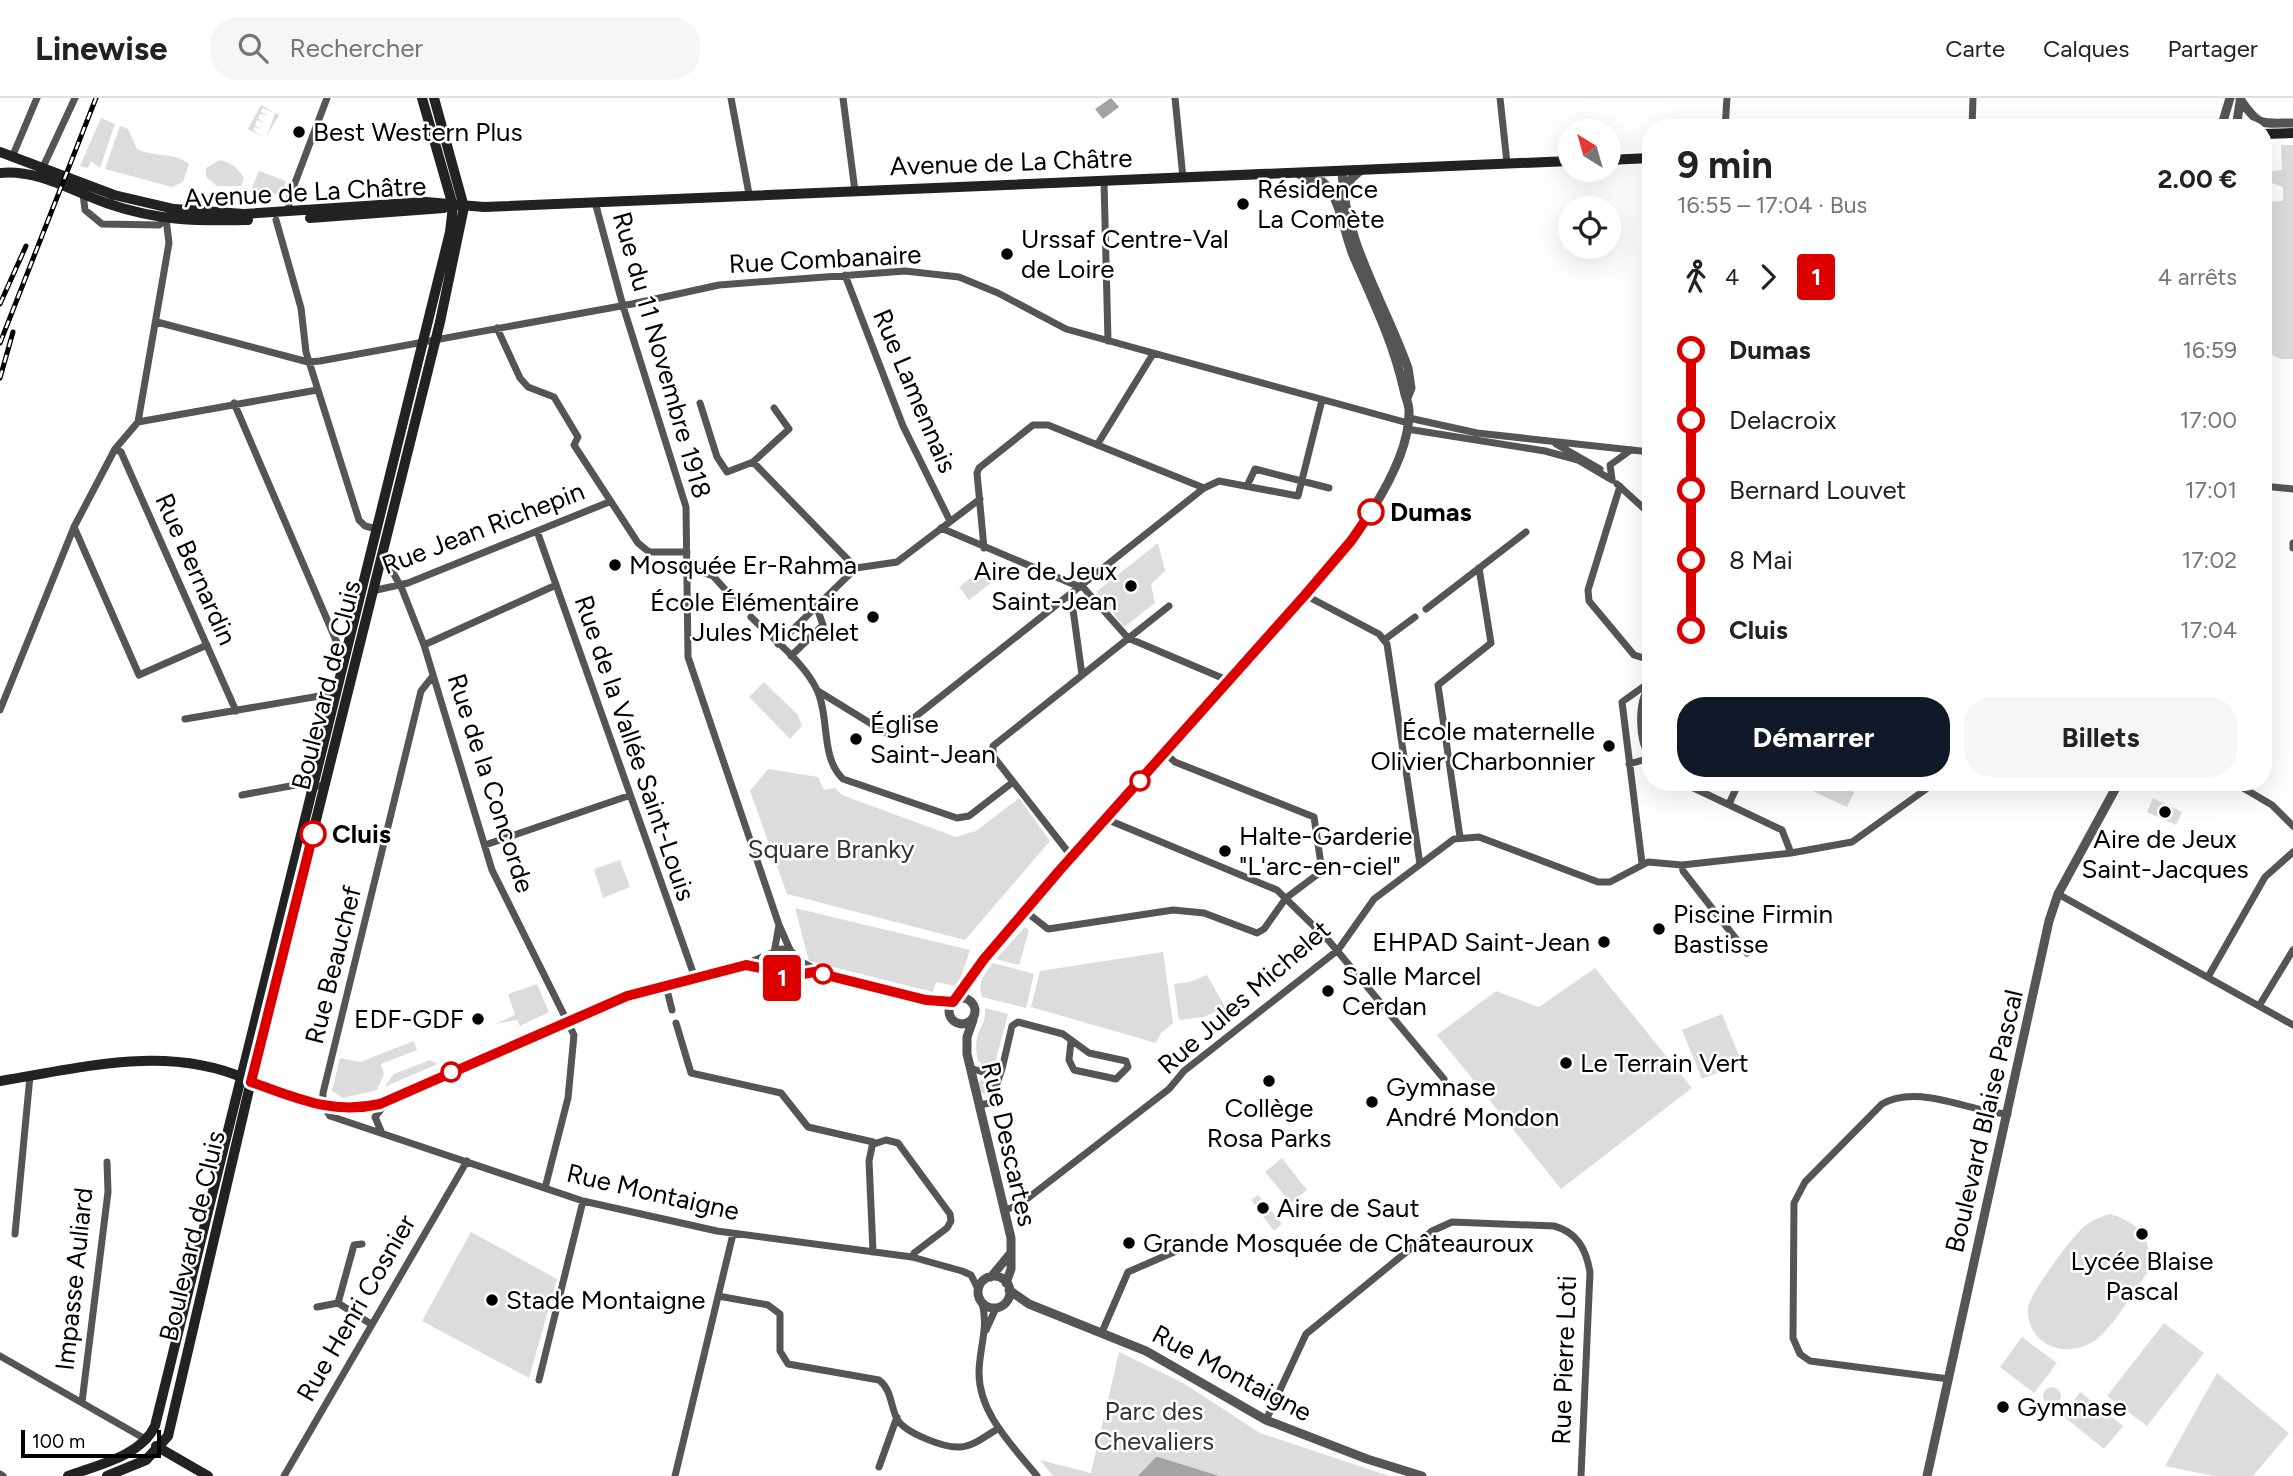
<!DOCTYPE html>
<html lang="fr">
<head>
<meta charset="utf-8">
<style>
	body { margin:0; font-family:Figtree,sans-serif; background:#f6f6f6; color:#222; height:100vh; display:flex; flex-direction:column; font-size:26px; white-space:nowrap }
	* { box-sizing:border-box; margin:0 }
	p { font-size:23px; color:#767676 }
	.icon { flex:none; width:38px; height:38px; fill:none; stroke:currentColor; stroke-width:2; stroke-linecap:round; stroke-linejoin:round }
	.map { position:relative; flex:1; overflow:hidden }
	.details { position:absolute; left:1642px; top:21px; width:630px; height:672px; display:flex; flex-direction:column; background:#fff; border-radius:28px; box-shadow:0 7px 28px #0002 }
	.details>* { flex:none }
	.badge { padding:0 14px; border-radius:5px; font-size:24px; line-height:46px }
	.needle { width:46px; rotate:323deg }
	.buttons { position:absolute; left:1558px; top:21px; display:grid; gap:14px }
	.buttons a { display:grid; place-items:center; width:63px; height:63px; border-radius:50%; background:#fff; box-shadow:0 7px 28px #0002; font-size:35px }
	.scale { position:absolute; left:21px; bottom:18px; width:140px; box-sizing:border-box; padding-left:7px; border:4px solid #000; border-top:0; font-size:19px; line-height:24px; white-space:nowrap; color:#000; -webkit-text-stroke:5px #fff; paint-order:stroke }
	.map>.badge { position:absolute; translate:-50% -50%; box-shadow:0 0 0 4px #fff }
	.legs { display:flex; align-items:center; gap:10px; height:77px; padding:0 35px; font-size:23px }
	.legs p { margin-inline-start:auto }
	.summary { display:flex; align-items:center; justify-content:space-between; height:119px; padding:0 35px }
	h1 { font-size:38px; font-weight:700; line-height:52px }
	.button { display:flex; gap:14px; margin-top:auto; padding:14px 35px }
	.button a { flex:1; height:80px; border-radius:28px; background:#111827; color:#fff; font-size:28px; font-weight:700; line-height:80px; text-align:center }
	.button a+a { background:#f6f6f6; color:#222 }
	ul { padding:0 35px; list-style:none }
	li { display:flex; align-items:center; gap:24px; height:70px; font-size:26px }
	li i { display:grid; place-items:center; width:10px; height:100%; margin:0 9px; background:currentColor }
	li i::after { content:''; width:18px; height:18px; margin:-9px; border:5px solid; border-radius:50%; background:#fff }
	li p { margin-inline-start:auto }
	li:first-child i { background:linear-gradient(#0000 50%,currentColor 0) }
	li:last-child i { background:linear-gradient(currentColor 50%,#0000 0) }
	header { display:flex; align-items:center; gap:42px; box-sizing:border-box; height:98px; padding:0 35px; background:#fff; border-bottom:2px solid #e0e0e0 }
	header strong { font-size:33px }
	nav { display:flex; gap:38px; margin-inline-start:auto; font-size:24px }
	.search { width:490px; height:63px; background:#f6f6f6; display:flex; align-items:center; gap:18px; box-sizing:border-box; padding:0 24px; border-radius:28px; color:#767676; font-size:26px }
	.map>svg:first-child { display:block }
	.green { fill:#dcdcdc }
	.water { fill:#a3a3a3 }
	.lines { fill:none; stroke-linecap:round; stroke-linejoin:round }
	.minor { stroke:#555; stroke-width:7 }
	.tertiary { stroke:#555; stroke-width:9 }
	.secondary { stroke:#222; stroke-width:10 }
	.rail-casing { stroke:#000; stroke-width:5 }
	.rail { stroke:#fff; stroke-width:2.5; stroke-dasharray:8; stroke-linecap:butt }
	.line-1-casing { stroke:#fff; stroke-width:16 }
	.line-1 { stroke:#d00; stroke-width:10 }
	.poi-dot { fill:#000; stroke:#fff; stroke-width:2.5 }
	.stop-1-dot { fill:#fff; stroke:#d00; stroke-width:3.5 }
	.labels { text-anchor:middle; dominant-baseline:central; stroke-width:5; stroke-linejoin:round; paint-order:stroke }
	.poi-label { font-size:26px; fill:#000; stroke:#fff; text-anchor:start }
	.street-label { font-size:26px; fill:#000; stroke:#fff }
	.stop-label { font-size:26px; font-weight:bold; fill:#000; stroke:#fff; text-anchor:start }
	.park-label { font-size:26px; fill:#333; stroke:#fff }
</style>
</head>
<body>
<header>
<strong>Linewise</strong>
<div class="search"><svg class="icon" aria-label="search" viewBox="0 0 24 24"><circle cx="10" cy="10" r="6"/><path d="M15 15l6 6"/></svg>Rechercher</div>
<nav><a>Carte</a><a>Calques</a><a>Partager</a></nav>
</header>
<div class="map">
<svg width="2293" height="1378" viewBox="0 0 2293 1378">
	<rect width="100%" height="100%" fill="#fff"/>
	<path class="green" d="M 261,7 L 279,17 L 267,38 L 275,15 L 262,10 L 261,14 L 268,17 L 260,16 L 258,20 L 264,25 L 257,22 L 255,27 L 261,32 L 255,29 L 253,32 L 263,39 L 248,31 Z
		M 101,20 L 115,26 L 100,70 L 91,63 L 88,70 L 80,68 Z
		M 120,28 L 128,31 L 137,51 C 155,60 172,53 189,66 L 183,84 L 172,89 L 105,71 Z
		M 2281,47 L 2293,47 L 2293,261 L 2281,261 L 2263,253 L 2263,104 L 2283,103 L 2283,89 L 2263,82 L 2263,74 L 2282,72 Z
		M 220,62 C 232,65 238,70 244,80 L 241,88 L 217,88 L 206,79 L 206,70 Z
		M 259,73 L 286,83 L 283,92 L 275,96 L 250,94 Z
		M 1158,445 L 1165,473 L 1151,486 L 1155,505 L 1124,529 L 1096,494 Z
		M 986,468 L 996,481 L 969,502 L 959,489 Z
		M 764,584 L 798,617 L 802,628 L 790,641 L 749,599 Z
		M 768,671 L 818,679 L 824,692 L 835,690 L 842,697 L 956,739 L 976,733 L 1019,700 L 1050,743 L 965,842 L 787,796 L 750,693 Z
		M 1793,684 L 1859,684 L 1847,709 Z
		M 2153,700 L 2182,714 L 2176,727 L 2147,714 Z
		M 620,762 L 630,789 L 603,800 L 594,771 Z
		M 795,810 L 970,852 L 959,885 L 955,888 L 936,884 L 933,894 L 809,863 Z
		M 1025,829 L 1029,832 L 1019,867 L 996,861 Z
		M 1163,854 L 1173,925 L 1161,935 L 1156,945 L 1031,909 L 1040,873 Z
		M 993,865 L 1034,876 L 1026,910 L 982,899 C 977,886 984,876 993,865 Z
		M 1595,870 L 1692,990 L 1561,1091 L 1437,937 L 1496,893 L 1539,909 Z
		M 1207,877 L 1225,909 L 1204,919 L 1179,922 L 1174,886 L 1189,884 Z
		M 537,886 L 549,914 L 520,928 L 517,922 L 495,926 L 515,917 L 508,896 Z
		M 985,910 L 1008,916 L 995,965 L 987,969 L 978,963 C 971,931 987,931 985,910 Z
		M 1722,916 L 1742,965 L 1702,981 L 1682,932 Z
		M 414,943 L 417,952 L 381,966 L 384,976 L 377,992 L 343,1000 L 332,993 L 340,960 L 360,964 Z
		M 430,962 L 438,966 L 384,989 L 394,976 Z
		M978 988a8 8 0 1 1 16 0a8 8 0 1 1-16 0Z
		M 1282,1060 L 1307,1092 L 1291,1105 L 1265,1074 Z
		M 1258,1097 L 1282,1126 L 1274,1133 L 1251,1102 Z
		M 2110,1116 C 2139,1124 2152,1141 2150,1171 C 2135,1191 2116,1225 2098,1240 C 2070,1263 2027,1249 2028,1211 C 2028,1197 2073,1137 2086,1127 C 2093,1121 2101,1119 2110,1116 Z
		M 471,1134 L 557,1181 L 529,1280 L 422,1223 Z
		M 2164,1225 L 2204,1255 L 2147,1328 L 2107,1298 Z
		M 2022,1239 L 2057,1265 L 2034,1295 L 2000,1269 Z
		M 1119,1254 L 1183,1285 L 1260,1335 L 1389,1378 L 1053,1378 L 1040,1362 L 1091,1375 Z
		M 2217,1275 L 2289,1335 L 2253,1378 L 2214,1378 L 2165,1368 Z
		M2043 1298a9 9 0 1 1 18 0a9 9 0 1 1-18 0Z
		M 2080,1294 L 2123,1328 L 2104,1351 L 2062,1317 Z"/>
	<path class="water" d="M 1111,0 L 1119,9 L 1103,21 L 1095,11 Z
		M 1156,1359 L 1158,1359 L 1219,1378 L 1138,1378 Z"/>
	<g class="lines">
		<path class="minor" d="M 731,0 L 749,96
			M 843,0 L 855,93
			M 1175,0 L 1183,80
			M 1500,0 L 1507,65
			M 1725,30 L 1727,0
			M 1972,30 L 1973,0
			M 13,57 L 37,0
			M 43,69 L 75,0
			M 1104,83 L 1108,243
			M 595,104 L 623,208 L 686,409 L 688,559 L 779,827 L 791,854
			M 288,114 L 290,98 L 327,0
			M 276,122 L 301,210 L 306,254 L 359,422 L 365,428 L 377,431
			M 845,177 L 903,328 L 950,423
			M 157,224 L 308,264 L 320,263 L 632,206 L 719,187 L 905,173 L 959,179 L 998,195 L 1066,231 L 1408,325
			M 497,230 L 520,280 L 528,289 L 554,299 L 578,339 L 574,347 L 638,445 L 649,454 L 687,454
			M 234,305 L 338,547 L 347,549
			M 700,305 L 717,359 L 727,374 L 753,364 L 789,331 L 774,310
			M 1409,320 L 1477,335 L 1650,354
			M 138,324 L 317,292
			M 1407,331 L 1545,353 L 1578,362 L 1612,382
			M 1556,346 L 1600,371
			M 1097,347 L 1153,256
			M 115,351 L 121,354 L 236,613
			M 753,364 L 856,470
			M 1612,381 L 1610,367 L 1631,352
			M 1617,386 L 1650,416
			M 1247,388 L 1255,371 L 1329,390
			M 1620,388 L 1588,492 L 1589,503 L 1634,557 L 1650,562
			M 2263,388 L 2293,391
			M 74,429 L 139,577 L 207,547
			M 941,430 L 1080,489
			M 537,433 L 695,880
			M 2293,445 L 2293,450
			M 984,450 L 977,375 L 979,370 L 1033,327 L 1048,327 L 1204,390
			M 382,454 L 402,491 L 424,547 L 492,772 L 574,937 L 568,1000 L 545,1090
			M 687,469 L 713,478 L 741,509
			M 1082,488 L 1128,540 L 1227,582
			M 372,493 L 408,485 L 609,404
			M 1071,497 L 1082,577
			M 1305,497 L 1379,536 L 1387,546 L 1420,766
			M 1426,511 L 1526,434
			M 751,519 C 772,540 804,564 817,592 C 830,619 820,659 843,681 L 957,720 L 969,718 L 1013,684
			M 1384,542 L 1415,519
			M 778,546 L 856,470 L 897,464 L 980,401
			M 424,547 L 556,487
			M 791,558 L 823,527 L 817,510
			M 433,578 L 421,593 L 323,995 L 323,1007 L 330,1018 L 583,1103 L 717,1133 L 912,1159 L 962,1173 L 971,1177 L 978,1191
			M 818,593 L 891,638 L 1204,390 L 1219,383 L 1298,398 L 1322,302
			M 0,612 L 74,429 L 115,351 L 138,324 L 169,145 L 166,121 L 159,127 L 102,126 L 85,112 L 83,96
			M 185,621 L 337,595
			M 1629,666 L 1650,660 C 1638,642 1637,604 1650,587
			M 1681,684 L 1782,732 L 1791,755 L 1852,744 L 1936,684
			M 2233,684 L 2272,707 L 2293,728
			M 242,697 L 301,686 L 318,688
			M 1729,706 L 1739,684
			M 1106,721 L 1277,792 L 1329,843 L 1444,981
			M 1460,739 L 1438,587 L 1491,545 L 1479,470
			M 485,747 L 628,698
			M 1072,759 L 993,658 L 993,648 L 1169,508
			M 1642,765 L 1622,604 L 1650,584
			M 1682,767 L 1683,773 L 1747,855
			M 2058,796 L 2293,927
			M 1025,813 L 1048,831 L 1173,812 L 1204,815 L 1257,835 L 1264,831 L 1286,800 L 1322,773 L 1314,719 L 1175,664 L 1165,655
			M 774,855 L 779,827
			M 2208,879 L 2265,779 L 2293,754
			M 666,888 L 672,912
			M 2259,908 L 2293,852
			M 676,925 L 691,975 L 781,995 L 808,1029 L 873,1044 L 869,1063 L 873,1154
			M 970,970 L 986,975 L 1002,971 L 1012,928 L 1018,924 L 1063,936 L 1089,955 L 1126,963 L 1128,969 L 1116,981 L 1074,972 L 1069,962 L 1071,943
			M 979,1007 L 990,1005 L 1002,971
			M 381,1033 L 375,1019 L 386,1005
			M 874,1046 L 886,1042 L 898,1045 L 950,1116 L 951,1123 L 947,1130 L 914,1155 L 912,1159
			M 1005,1112 L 1019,1107 L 1169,991 L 1184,973 L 1338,852 L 1374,801 L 1454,741 L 1479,739 L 1598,784 L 1610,784 L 1648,764 L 1682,767 L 1791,755
			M 15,1136 L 30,978
			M 362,1146 L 354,1147 L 338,1205 L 371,1226
			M 718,1198 L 768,1207 L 780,1216 L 780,1253 L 788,1266 L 879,1282 C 892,1292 890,1307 897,1321 C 905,1335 944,1350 960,1349 C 974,1348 987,1337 999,1330
			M 982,1205 C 989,1229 979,1251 979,1275 C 979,1316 1013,1348 1037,1378
			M 317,1209 L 338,1205
			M 986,1232 L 996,1210
			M 1102,1234 L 1128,1174 L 1174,1154
			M 0,1258 L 147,1342
			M 1949,1281 L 1810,1263 L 1800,1256 L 1793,1240 L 1794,1105 L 1805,1084 L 1882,1006 C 1918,985 1969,1014 2008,1016
			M 539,1282 L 583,1103
			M 82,1304 L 108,1094 L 107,1064
			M 1266,1322 L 1306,1236 L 1432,1133 L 1452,1124 L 1554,1128 C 1577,1134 1586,1151 1590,1174 L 1581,1378
			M 879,1369 L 897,1319
			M 0,1376 L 3,1378
			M 284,1378 L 467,1063
			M 675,1378 L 733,1136"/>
		<path class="tertiary" d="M 2240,1 C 2259,29 2260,25 2293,25
			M 2221,30 L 2230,0
			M 2236,30 L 2240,4
			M 1342,74 C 1344,143 1385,205 1408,270 L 1411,290 L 1407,300
			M 1346,95 L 1351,81 L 1360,73
			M769 866a14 14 0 1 1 28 0a14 14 0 1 1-28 0Z
			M 797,862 C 831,885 912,902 953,904
			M 746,867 L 770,872
			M949 913a13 13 0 1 1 26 0a13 13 0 1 1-26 0Z
			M 958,900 L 984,861 L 1025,813 L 1351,443 C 1375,410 1410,355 1409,313 C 1409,305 1405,299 1404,292 C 1393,243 1373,203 1353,157 C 1344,135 1340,99 1323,84 L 1308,82 L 1299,76
			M 973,922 L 967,939 L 967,956 L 1011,1140 L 1011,1171 L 1006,1185
			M 251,983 C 296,1000 332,1017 380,1006 L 605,906 L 746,867 L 772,856
			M978 1194a16 16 0 1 1 32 0a16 16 0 1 1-32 0Z
			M 991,1179 L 1010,1156
			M 1009,1192 L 1029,1206 L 1146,1253 L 1266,1322 L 1367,1361 L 1422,1378
			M 1927,1378 L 2049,823 L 2058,796 L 2119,684"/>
		<path class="secondary" d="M 2263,36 L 2293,35
			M 0,54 L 114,97 L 174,111 L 244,116 L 426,104 L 484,109 L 1570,63
			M 1608,62 L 1650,60
			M 0,75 C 39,71 73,94 109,106 C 159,123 196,123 248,122
			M 310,120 L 444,110
			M 0,983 C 81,970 166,946 246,981
			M 156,1348 L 208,1378
			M 68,1378 C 97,1367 141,1358 155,1328 L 450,134 L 453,108 L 422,0
			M 107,1378 L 146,1362 L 168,1338 L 251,983 L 440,224 L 464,109 L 434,0"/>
		<g class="rail-casing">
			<path id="rail" d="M 0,206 L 26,148
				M 0,245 L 96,0
				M 0,280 L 13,234"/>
		</g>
		<use href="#rail" class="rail"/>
	</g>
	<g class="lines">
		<g class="line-1-casing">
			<path id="line-1" d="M 313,736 L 251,984 C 297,1000 331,1017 380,1006 L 627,898 L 746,867 L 770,872 L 782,880 L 814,874 L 926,902 L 953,904 L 984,861 L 1059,773 L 1305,497 L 1351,443 L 1371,414"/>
		</g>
		<use href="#line-1" class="line-1"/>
	</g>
	<g class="poi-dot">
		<circle cx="299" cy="34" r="7"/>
		<circle cx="1243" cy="106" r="7"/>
		<circle cx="1007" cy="156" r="7"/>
		<circle cx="615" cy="467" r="7"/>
		<circle cx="1131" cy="488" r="7"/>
		<circle cx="873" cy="519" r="7"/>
		<circle cx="856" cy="641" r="7"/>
		<circle cx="1609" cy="648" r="7"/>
		<circle cx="2165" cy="714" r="7"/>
		<circle cx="1225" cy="753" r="7"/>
		<circle cx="1659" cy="831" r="7"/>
		<circle cx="1604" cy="844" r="7"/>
		<circle cx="1328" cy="893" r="7"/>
		<circle cx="478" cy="921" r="7"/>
		<circle cx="1566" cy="965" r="7"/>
		<circle cx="1269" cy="983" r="7"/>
		<circle cx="1372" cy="1004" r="7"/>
		<circle cx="1263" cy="1110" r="7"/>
		<circle cx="2142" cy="1136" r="7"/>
		<circle cx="1129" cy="1145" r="7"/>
		<circle cx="492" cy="1202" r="7"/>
		<circle cx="2003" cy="1309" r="7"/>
	</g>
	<g class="stop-1-dot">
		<circle cx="1371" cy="414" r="12"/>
		<circle cx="1140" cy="683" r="9"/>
		<circle cx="313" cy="736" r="12"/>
		<circle cx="823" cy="876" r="9"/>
		<circle cx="451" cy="974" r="9"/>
	</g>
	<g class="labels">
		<g class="poi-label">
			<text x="313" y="34">Best Western Plus</text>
			<text x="1257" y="91">Résidence<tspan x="1257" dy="30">La Comète</tspan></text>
			<text x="1021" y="141">Urssaf Centre-Val<tspan x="1021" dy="30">de Loire</tspan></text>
			<text x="629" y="467">Mosquée Er-Rahma</text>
			<text x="1117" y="473" text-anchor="end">Aire de Jeux<tspan x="1117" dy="30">Saint-Jean</tspan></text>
			<text x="859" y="504" text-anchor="end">École Élémentaire<tspan x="859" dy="30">Jules Michelet</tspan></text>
			<text x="870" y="626">Église<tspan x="870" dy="30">Saint-Jean</tspan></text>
			<text x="1595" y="633" text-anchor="end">École maternelle<tspan x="1595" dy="30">Olivier Charbonnier</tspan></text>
			<text x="1239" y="738">Halte-Garderie<tspan x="1239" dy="30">"L'arc-en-ciel"</tspan></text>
			<text x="2165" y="741" text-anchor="middle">Aire de Jeux<tspan x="2165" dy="30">Saint-Jacques</tspan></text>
			<text x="1673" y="816">Piscine Firmin<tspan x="1673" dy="30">Bastisse</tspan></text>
			<text x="1590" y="844" text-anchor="end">EHPAD Saint-Jean</text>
			<text x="1342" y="878">Salle Marcel<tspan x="1342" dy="30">Cerdan</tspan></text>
			<text x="464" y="921" text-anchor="end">EDF-GDF</text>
			<text x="1580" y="965">Le Terrain Vert</text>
			<text x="1386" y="989">Gymnase<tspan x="1386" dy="30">André Mondon</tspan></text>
			<text x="1269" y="1010" text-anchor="middle">Collège<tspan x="1269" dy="30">Rosa Parks</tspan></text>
			<text x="1277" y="1110">Aire de Saut</text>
			<text x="1143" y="1145">Grande Mosquée de Châteauroux</text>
			<text x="2142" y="1163" text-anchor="middle">Lycée Blaise<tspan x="2142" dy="30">Pascal</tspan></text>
			<text x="506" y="1202">Stade Montaigne</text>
			<text x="2017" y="1309">Gymnase</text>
		</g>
		<g class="street-label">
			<text transform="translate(1011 64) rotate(-2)">Avenue de La Châtre</text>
			<text transform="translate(305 94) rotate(-3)">Avenue de La Châtre</text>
			<text transform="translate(825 161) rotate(-3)">Rue Combanaire</text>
			<text transform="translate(662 257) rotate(74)">Rue du 11 Novembre 1918</text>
			<text transform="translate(915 293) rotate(67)">Rue Lamennais</text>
			<text transform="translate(483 430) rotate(-21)">Rue Jean Richepin</text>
			<text transform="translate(196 471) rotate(66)">Rue Bernardin</text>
			<text transform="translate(326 587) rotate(-76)">Boulevard de Cluis</text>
			<text transform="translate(635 650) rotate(71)">Rue de la Vallée Saint-Louis</text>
			<text transform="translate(491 685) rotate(72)">Rue de la Concorde</text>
			<text transform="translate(333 867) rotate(-76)">Rue Beauchef</text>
			<text transform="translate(1244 899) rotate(-41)">Rue Jules Michelet</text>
			<text transform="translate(1984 1023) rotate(-77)">Boulevard Blaise Pascal</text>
			<text transform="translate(1009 1046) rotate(77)">Rue Descartes</text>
			<text transform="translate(653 1094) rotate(13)">Rue Montaigne</text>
			<text transform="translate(192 1138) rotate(-77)">Boulevard de Cluis</text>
			<text transform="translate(74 1181) rotate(-84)">Impasse Auliard</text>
			<text transform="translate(356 1210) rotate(-60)">Rue Henri Cosnier</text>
			<text transform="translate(1564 1262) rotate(-88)">Rue Pierre Loti</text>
			<text transform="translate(1232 1275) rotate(28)">Rue Montaigne</text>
		</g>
		<g class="stop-label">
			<text x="1390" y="414">Dumas</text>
			<text x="332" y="736">Cluis</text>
		</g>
		<g class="park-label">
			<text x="831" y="751">Square Branky</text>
			<text x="1154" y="1313">Parc des<tspan x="1154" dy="30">Chevaliers</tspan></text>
		</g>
	</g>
</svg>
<div class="buttons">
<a><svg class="needle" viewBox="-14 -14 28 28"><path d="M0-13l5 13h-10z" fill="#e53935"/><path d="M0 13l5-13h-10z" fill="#767676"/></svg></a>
<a><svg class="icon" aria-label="locate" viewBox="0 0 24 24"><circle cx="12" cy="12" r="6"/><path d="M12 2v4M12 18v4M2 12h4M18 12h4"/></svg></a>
</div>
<div class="scale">100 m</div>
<b class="badge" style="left:782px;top:880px;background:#d00;color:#fff">1</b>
<section class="details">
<div class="summary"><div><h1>9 min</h1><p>16:55 – 17:04 · Bus</p></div><b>2.00 €</b></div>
<div class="legs"><svg class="icon" aria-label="walk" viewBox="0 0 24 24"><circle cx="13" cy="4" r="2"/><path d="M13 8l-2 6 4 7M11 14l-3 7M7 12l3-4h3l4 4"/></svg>4<svg class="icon" aria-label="forward" viewBox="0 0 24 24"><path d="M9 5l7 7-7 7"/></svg><b class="badge" style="background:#d00;color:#fff">1</b><p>4 arrêts</p></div>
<ul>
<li><i style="color:#d00"></i><b>Dumas</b><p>16:59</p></li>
<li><i style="color:#d00"></i><span>Delacroix</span><p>17:00</p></li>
<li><i style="color:#d00"></i><span>Bernard Louvet</span><p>17:01</p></li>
<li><i style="color:#d00"></i><span>8 Mai</span><p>17:02</p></li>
<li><i style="color:#d00"></i><b>Cluis</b><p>17:04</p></li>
</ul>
<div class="button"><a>Démarrer</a><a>Billets</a></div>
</section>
</div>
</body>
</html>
